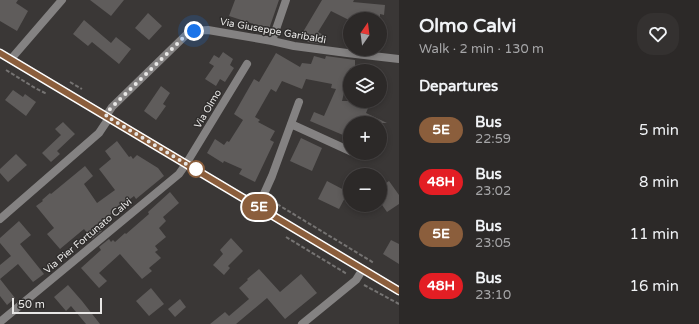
<!DOCTYPE html>
<html lang="en">
<head>
<meta charset="utf-8">
<style>
	body { margin:0; font-family:"Varela Round",sans-serif; background:#343130; color:#f1f3f6; height:100vh; display:flex; flex-direction:column; font-size:15px; white-space:nowrap }
	* { box-sizing:border-box; margin:0 }
	p { font-size:13px; color:#a6a6a8 }
	.icon { flex:none; width:22px; height:22px; fill:none; stroke:currentColor; stroke-width:2; stroke-linecap:round; stroke-linejoin:round }
	.map { position:relative; flex:1; overflow:hidden }
	.panel { display:flex; flex-direction:column; background:#2c2928; width:300px }
	.panel>* { flex:none }
	.badge { padding:0 8px; border-radius:13px; font-size:14px; line-height:26px }
	.needle { width:26px; rotate:14deg }
	.tools { position:absolute; left:343px; top:12px; display:grid; gap:8px }
	.tools a { display:grid; place-items:center; width:44px; height:44px; border-radius:50%; background:#2c2928; box-shadow:0 2px 6px #0003,0 0 0 1px #484545; font-size:20px }
	.scale { position:absolute; left:12px; bottom:10px; width:90px; box-sizing:border-box; padding-left:4px; border:2px solid #e8e7e6; border-top:0; font-size:11px; line-height:14px; white-space:nowrap; color:#e8e7e6; -webkit-text-stroke:3px #2f2d2c; paint-order:stroke }
	.you { position:absolute; width:20px; height:20px; margin:-10px; border:3px solid #fff; border-radius:50%; background:#1a73e8; box-shadow:0 0 0 6px #1a73e833 }
	.map>.badge { position:absolute; translate:-50% -50%; box-shadow:0 0 0 2px #fff }
	h2 { padding:0 20px; font-size:15px; line-height:36px }
	.round { display:grid; place-items:center; flex:none; width:42px; height:42px; border-radius:16px; background:#343130 }
	.overview { display:flex; align-items:center; justify-content:space-between; height:68px; padding:0 20px }
	h1 { font-size:19px; font-weight:700; line-height:30px }
	ul { padding:0; list-style:none }
	li { display:flex; align-items:center; gap:12px; height:52px; padding:0 20px }
	li div { flex:1 }
	li b { display:block; font-size:15px }
	li em { font-style:normal }
	li .badge { min-width:44px; font-weight:700; text-align:center }
	main { display:flex; flex:1; min-height:0 }
	.map>svg:first-child { display:block }
	.building { fill:#5f5c5b }
	.lines { fill:none; stroke-linecap:round; stroke-linejoin:round }
	.path { stroke:#757372; stroke-width:2; stroke-dasharray:4 2; stroke-linecap:butt }
	.minor { stroke:#848282; stroke-width:8 }
	.tertiary { stroke:#848282; stroke-width:8 }
	.line-casing { stroke:#fff; stroke-width:9 }
	.line { stroke:#8b5e3c; stroke-width:6 }
	.walk { stroke:#e8e7e6; stroke-width:4; stroke-dasharray:0 7.2 }
	.stop-dot { fill:#fff; stroke:#8b5e3c; stroke-width:2 }
	.labels { text-anchor:middle; dominant-baseline:central; stroke-width:3; stroke-linejoin:round; paint-order:stroke }
	.street-label { font-size:10px; fill:#e8e7e6; stroke:#2f2d2c }
</style>
</head>
<body>
<main>
<div class="map">
<svg width="399" height="324" viewBox="0 0 399 324">
	<rect width="100%" height="100%" fill="#3a3736"/>
	<path class="building" d="M 0,0 L 18,0 L 16,3 L 28,11 L 17,31 L 0,21 Z
		M 90,0 L 124,0 L 111,16 Z
		M 235,0 L 279,0 L 269,29 L 229,16 Z
		M 322,0 L 354,0 L 353,2 L 385,5 L 384,15 L 380,14 L 380,19 L 347,19 L 331,11 L 318,32 L 325,36 L 320,44 L 308,42 L 300,37 Z
		M 148,13 L 162,26 L 149,40 L 135,28 Z
		M 84,20 L 111,43 L 116,37 L 131,49 L 119,64 L 92,42 L 88,46 L 73,34 Z
		M 223,52 L 233,59 L 230,65 L 234,68 L 225,82 L 220,79 L 216,86 L 205,79 L 214,66 L 209,63 L 214,55 L 219,58 Z
		M 276,53 L 300,67 L 302,63 L 311,64 L 314,56 L 325,59 L 326,56 L 355,60 L 355,69 L 350,68 L 342,101 L 371,101 L 366,113 L 387,123 L 350,123 L 350,138 L 310,121 L 314,112 L 324,116 L 336,89 L 331,88 L 332,84 L 306,79 L 302,89 L 282,81 L 276,92 L 271,89 L 255,117 L 260,120 L 258,122 L 275,131 L 270,140 L 274,142 L 255,182 L 239,174 L 242,169 L 224,161 L 223,163 L 207,153 L 215,139 L 224,145 L 227,141 L 229,142 L 243,120 L 234,114 L 254,79 L 259,82 Z
		M 161,86 L 170,93 L 163,104 L 166,106 L 156,120 L 144,111 Z
		M 13,90 L 23,97 L 25,94 L 36,102 L 26,116 L 5,100 Z
		M 63,122 L 75,134 L 57,151 L 60,154 L 51,162 L 42,153 L 61,135 L 55,129 Z
		M 301,138 L 322,148 L 312,171 L 290,161 Z
		M 117,141 L 129,157 L 131,156 L 133,159 L 137,155 L 158,168 L 164,176 L 136,199 L 134,196 L 97,225 L 102,231 L 92,239 L 84,229 L 60,249 L 47,234 L 54,228 L 36,206 L 43,201 L 42,200 L 50,193 L 51,194 L 85,166 L 93,176 L 84,184 L 97,203 L 115,190 L 99,169 L 111,159 L 105,151 Z
		M 16,154 L 27,165 L 8,182 L 0,173 L 0,169 Z
		M 327,181 L 348,192 L 339,209 L 318,199 Z
		M 389,181 L 399,195 L 399,204 L 387,212 L 380,202 L 380,187 Z
		M 170,192 L 179,203 L 163,217 L 166,221 L 159,228 L 166,237 L 155,246 L 158,250 L 155,252 L 161,258 L 149,268 L 152,271 L 142,279 L 120,254 L 99,273 L 107,281 L 99,288 L 81,268 L 101,250 L 99,247 L 109,239 L 111,242 L 113,240 L 115,242 L 125,233 L 126,234 L 149,214 L 148,212 Z
		M 19,221 L 31,235 L 20,244 L 44,274 L 33,282 L 18,264 L 0,279 L 15,298 L 7,305 L 0,296 L 0,265 L 11,256 L 0,243 L 0,238 Z
		M 231,238 L 243,251 L 228,266 L 230,268 L 224,275 L 213,265 L 223,254 L 220,250 Z
		M 391,240 L 399,244 L 399,264 L 383,254 Z
		M 259,269 L 280,292 L 301,274 L 317,293 L 285,319 L 267,298 L 236,324 L 210,324 L 225,312 L 229,316 L 249,299 L 239,288 L 248,280 L 247,279 Z
		M 68,285 L 82,301 L 100,324 L 86,324 L 71,306 L 66,311 L 54,297 Z
		M 151,288 L 164,304 L 149,316 L 136,301 Z
		M 180,299 L 186,307 L 175,317 L 168,309 Z"/>
	<g class="lines">
		<path class="path" d="M 6,70 L 35,88 L 47,94
			M 70,82 L 82,89
			M 272,201 L 374,263
			M 286,237 L 347,274
			M 364,285 L 399,304"/>
		<path class="minor" d="M 272,41 L 286,0
			M 11,59 L 62,0
			M 106,116 L 112,107 L 186,35 L 194,31 L 208,30 L 272,41 L 294,46 L 347,53 L 399,59
			M 291,124 L 350,151
			M 257,206 L 263,196 L 272,176 L 299,102
			M 0,219 L 99,133 L 109,118
			M 0,322 L 179,174 L 186,164 L 247,64
			M 302,324 L 356,280 L 363,269"/>
		<path class="tertiary" d="M 0,53 L 399,291"/>
	</g>
	<g class="lines">
		<g class="line-casing">
			<path id="line" d="M 0,53 L 399,291"/>
		</g>
		<use href="#line" class="line"/>
		<path class="walk" d="M 194,31 L 186,35 L 175,46 L 110,109 L 106,116 L 198,171 L 196,169"/>
	</g>
	<circle class="stop-dot" cx="196" cy="169" r="8"/>
	<g class="labels">
		<g class="street-label">
			<text transform="translate(273 31) rotate(10)">Via Giuseppe Garibaldi</text>
			<text transform="translate(208 109) rotate(-59)">Via Olmo</text>
			<text transform="translate(88 236) rotate(-40)">Via Pier Fortunato Calvi</text>
		</g>
	</g>
</svg>
<div class="tools">
<a><svg class="needle" viewBox="-14 -14 28 28"><path d="M0-13l5 13h-10z" fill="#e53935"/><path d="M0 13l5-13h-10z" fill="#a6a6a8"/></svg></a>
<a><svg class="icon" aria-label="layers" viewBox="0 0 24 24"><path d="M12 4l9 5-9 5-9-5zM3 14l9 5 9-5"/></svg></a>
<a>+</a>
<a>−</a>
</div>
<div class="scale">50 m</div>
<div class="you" style="left:194px;top:31px"></div>
<b class="badge" style="left:259px;top:207px;background:#8b5e3c;color:#fff">5E</b>
</div>
<section class="panel">
<div class="overview"><div><h1>Olmo Calvi</h1><p>Walk · 2 min · 130 m</p></div><a class="round"><svg class="icon" aria-label="heart" viewBox="0 0 24 24"><path d="M12 20l-8-8c-3-5 5-10 8-4 3-6 11-1 8 4z"/></svg></a></div>
<h2>Departures</h2>
<ul>
<li><span class="badge" style="background:#8b5e3c;color:#fff">5E</span><div><b>Bus</b><p>22:59</p></div><em>5 min</em></li>
<li><span class="badge" style="background:#e31e24;color:#fff">48H</span><div><b>Bus</b><p>23:02</p></div><em>8 min</em></li>
<li><span class="badge" style="background:#8b5e3c;color:#fff">5E</span><div><b>Bus</b><p>23:05</p></div><em>11 min</em></li>
<li><span class="badge" style="background:#e31e24;color:#fff">48H</span><div><b>Bus</b><p>23:10</p></div><em>16 min</em></li>
</ul>
</section>
</main>
</body>
</html>
